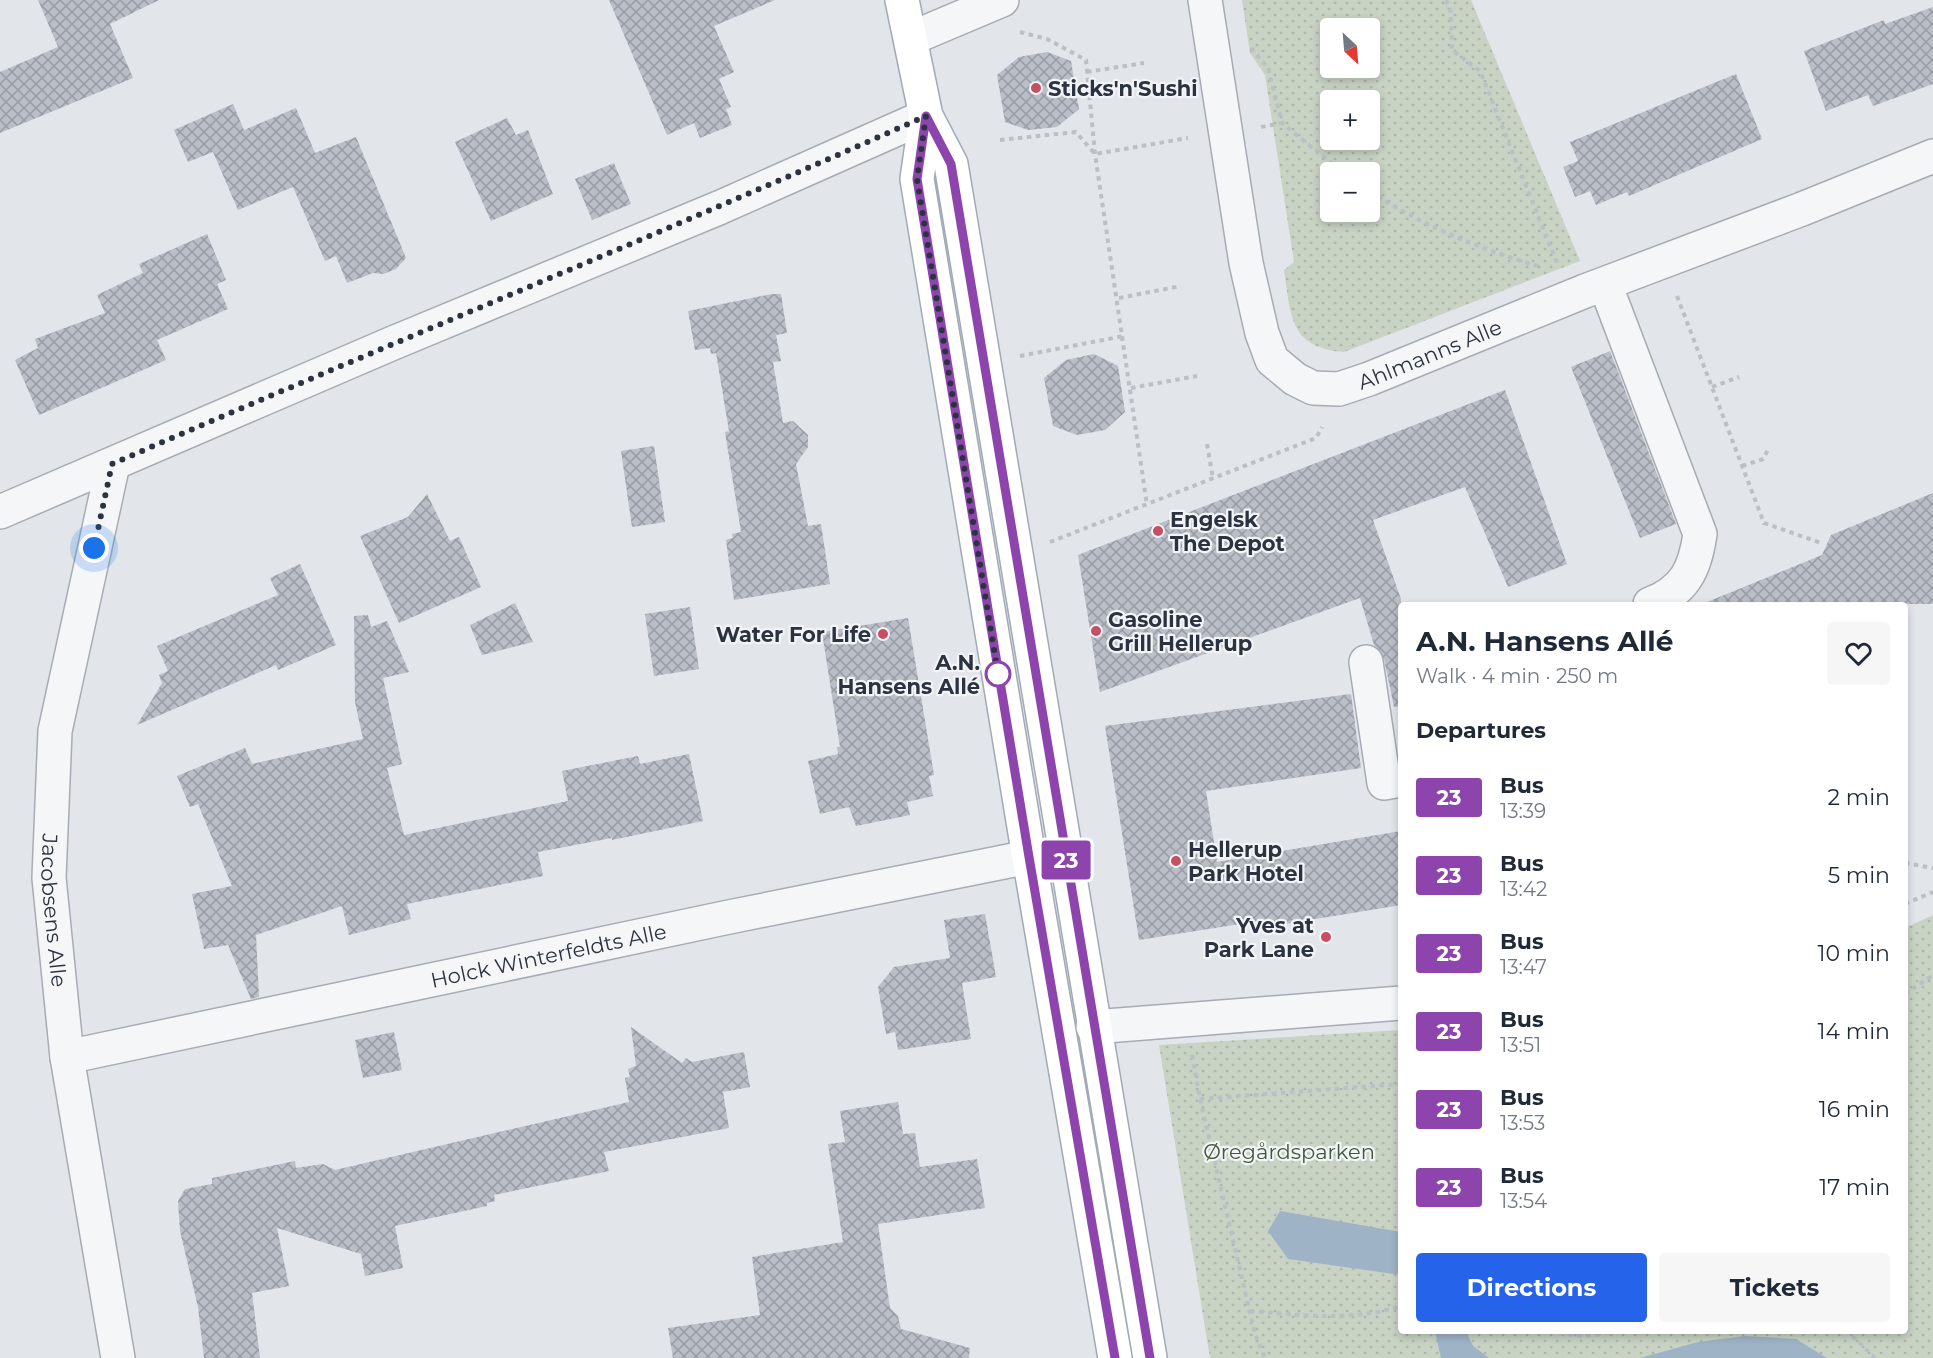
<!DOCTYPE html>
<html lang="en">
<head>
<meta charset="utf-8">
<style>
	body { margin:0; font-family:Montserrat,sans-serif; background:#f6f6f7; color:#1f2937; height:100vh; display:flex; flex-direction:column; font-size:22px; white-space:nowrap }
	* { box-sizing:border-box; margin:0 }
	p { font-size:20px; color:#747a83 }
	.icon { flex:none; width:33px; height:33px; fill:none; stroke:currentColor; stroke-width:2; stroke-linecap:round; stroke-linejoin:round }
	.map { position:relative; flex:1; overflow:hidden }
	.side { position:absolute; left:1398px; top:602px; width:510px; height:732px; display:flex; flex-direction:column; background:#fff; border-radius:6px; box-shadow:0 3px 9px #0003 }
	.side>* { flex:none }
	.badge { padding:0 12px; border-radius:4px; font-size:21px; line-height:39px }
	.needle { width:39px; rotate:154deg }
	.fabs { position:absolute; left:1320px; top:18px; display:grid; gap:12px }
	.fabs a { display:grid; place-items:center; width:60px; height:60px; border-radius:6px; background:#fff; box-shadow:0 3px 9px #0003; font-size:30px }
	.you { position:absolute; width:30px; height:30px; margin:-15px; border:4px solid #fff; border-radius:50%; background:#1a73e8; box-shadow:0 0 0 9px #1a73e833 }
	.map>.badge { position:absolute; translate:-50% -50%; box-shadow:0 0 0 3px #fff }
	h2 { padding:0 18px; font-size:22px; line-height:54px }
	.round { display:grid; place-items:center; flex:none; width:63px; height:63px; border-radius:6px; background:#f6f6f7 }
	.headline { display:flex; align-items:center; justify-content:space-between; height:102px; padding:0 18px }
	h1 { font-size:28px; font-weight:700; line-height:45px }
	.cta { display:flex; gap:12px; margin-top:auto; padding:12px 18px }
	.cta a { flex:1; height:69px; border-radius:6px; background:#2563eb; color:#fff; font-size:24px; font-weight:700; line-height:69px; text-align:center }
	.cta a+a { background:#f6f6f7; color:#1f2937 }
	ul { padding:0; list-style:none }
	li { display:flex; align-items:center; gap:18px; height:78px; padding:0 18px }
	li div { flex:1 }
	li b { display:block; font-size:22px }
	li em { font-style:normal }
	li .badge { min-width:66px; font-weight:700; text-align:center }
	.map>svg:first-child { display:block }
	.park { fill:url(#park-dots); fill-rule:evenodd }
	.water { fill:#9fb3c7 }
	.building { fill:url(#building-cross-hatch) }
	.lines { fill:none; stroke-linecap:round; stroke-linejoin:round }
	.minor-casing { stroke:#a7acb4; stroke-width:36 }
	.major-casing { stroke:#a2aab5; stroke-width:36 }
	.path { stroke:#bcbfc5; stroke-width:4; stroke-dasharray:4.5 4.5; stroke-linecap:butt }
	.minor { stroke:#f5f6f8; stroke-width:33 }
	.major { stroke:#fff; stroke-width:33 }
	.line-casing { stroke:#fff; stroke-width:14 }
	.line { stroke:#8e44ad; stroke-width:9 }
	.walk { stroke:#2b3341; stroke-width:6; stroke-dasharray:0 10.8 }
	.poi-dot { fill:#c64f62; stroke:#f2f4f7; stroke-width:2 }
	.stop-dot { fill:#fff; stroke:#8e44ad; stroke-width:3 }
	.labels { text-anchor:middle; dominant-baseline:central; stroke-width:4.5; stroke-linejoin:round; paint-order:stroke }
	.poi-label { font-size:21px; font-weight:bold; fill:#2b3341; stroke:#f2f4f7; text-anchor:start }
	.street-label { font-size:21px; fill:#2b3341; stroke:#f2f4f7 }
	.stop-label { font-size:21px; font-weight:bold; fill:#2b3341; stroke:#f2f4f7; text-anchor:end }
	.park-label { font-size:21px; fill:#405b39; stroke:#f2f4f7 }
</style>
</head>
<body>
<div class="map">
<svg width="1933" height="1358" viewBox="0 0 1933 1358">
	<defs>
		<pattern id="park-dots" width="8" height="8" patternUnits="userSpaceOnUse" patternTransform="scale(1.5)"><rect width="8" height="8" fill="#c8d3c4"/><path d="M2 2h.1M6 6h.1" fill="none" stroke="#acb6aa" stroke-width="1.8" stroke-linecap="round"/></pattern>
		<pattern id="building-cross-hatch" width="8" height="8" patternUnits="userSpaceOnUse" patternTransform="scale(1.5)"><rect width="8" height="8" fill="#babec6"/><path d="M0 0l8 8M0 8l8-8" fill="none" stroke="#979ba2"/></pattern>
	</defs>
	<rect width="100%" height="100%" fill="#e2e5ea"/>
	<path class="park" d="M 1242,0 L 1471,0 L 1580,261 L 1344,352 C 1289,348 1291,315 1284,270 L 1294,262 L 1265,75 L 1250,53 ZM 1330,28 L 1370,28 L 1370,68 L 1330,68 ZM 1330,100 L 1370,100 L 1370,140 L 1330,140 ZM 1330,172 L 1370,172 L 1370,212 L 1330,212 Z
		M 1933,915 L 1933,1358 L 1210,1358 L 1159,1045 L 1401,1030 L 1401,1330 L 1905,1330 L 1905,928 Z"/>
	<path class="water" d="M 1280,1211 L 1401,1232 L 1401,1275 L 1288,1259 L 1268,1231 Z
		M 1435,1331 L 1466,1331 L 1473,1346 L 1489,1358 L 1441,1358 Z
		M 1745,1336 L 1796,1339 L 1827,1358 L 1640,1358 L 1698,1342 Z"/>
	<path class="building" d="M 38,0 L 159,0 L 110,24 L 133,78 L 0,133 L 0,72 L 58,47 Z
		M 609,0 L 775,0 L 714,26 L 734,72 L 719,79 L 731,107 L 726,109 L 732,125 L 700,138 L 694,123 L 667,135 Z
		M 1933,7 L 1933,84 L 1873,106 L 1868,95 L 1826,111 L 1804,51 L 1884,20 L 1885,24 Z
		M 1047,52 L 1071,61 L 1079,109 L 1057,127 L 1028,130 L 1005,122 L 997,75 L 1019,57 Z
		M 1736,74 L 1762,139 L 1629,196 L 1627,192 L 1596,205 L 1590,191 L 1575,197 L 1563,167 L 1578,161 L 1570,142 Z
		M 233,104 L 244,130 L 296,108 L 315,153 L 356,137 L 406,258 L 396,269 L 383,274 L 373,273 L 347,283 L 336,256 L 325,261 L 293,187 L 238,210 L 213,152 L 188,162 L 174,130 Z
		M 507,118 L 516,135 L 528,130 L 553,194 L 491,221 L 455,142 Z
		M 614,163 L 631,204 L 592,220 L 575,179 Z
		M 207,234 L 226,280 L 217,284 L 228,309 L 157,340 L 166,360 L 39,415 L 15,360 L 38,348 L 35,339 L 105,313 L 97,295 L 143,273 L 139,264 Z
		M 772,294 L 781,294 L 787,333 L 776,335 L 781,361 L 773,362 L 783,423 L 793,421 L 808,435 L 808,447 L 796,464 L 808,526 L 821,524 L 830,584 L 734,600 L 726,540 L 733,538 L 732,534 L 741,532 L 725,432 L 729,431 L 716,353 L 711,354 L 710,348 L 695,350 L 688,311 Z
		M 1610,351 L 1676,524 L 1640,538 L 1571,367 Z
		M 1094,354 L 1118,366 L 1125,412 L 1105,430 L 1077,435 L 1053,426 L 1044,378 L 1066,360 Z
		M 1505,390 L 1567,564 L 1508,587 L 1465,487 L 1373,520 L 1401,599 L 1401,706 L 1394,707 L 1384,659 L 1374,645 L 1360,598 L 1100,692 L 1078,555 Z
		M 654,446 L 665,522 L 632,527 L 621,451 Z
		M 1933,493 L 1933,604 L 1702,604 L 1822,555 L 1831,535 Z
		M 427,494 L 450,541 L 459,537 L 481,587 L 399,623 L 360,536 L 408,517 Z
		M 300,564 L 336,645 L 278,670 L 276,665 L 137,725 L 162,683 L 159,675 L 168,671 L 157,646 L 278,595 L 270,578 Z
		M 515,603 L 533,642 L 482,655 L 470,625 Z
		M 690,607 L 699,669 L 654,676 L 645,614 Z
		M 368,615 L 371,627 L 387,621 L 409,672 L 383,678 L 402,764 L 387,768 L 404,835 L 568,801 L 562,771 L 638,756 L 640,764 L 689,754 L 703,821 L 612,840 L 612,838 L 538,852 L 543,876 L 407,904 L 411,919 L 349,935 L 342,906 L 256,935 L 259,997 L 251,999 L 228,945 L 204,949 L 192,894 L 232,886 L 198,804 L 190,807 L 177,776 L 245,748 L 252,764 L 363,739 L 355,702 L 354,616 Z
		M 908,618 L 934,775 L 929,776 L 933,796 L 907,802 L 910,815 L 856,826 L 849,807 L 820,814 L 808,761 L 838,754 L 837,747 L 840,747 L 822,632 Z
		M 1351,694 L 1361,768 L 1206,791 L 1217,862 L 1401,831 L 1401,905 L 1267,927 L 1265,920 L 1139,940 L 1105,726 Z
		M 985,914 L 996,977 L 962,983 L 971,1039 L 898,1050 L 895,1032 L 886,1034 L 878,987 L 894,967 L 950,958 L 944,920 Z
		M 631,1027 L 682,1063 L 686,1058 L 692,1062 L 744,1052 L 750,1087 L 723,1092 L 729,1128 L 604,1152 L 609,1171 L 494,1195 L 495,1201 L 487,1203 L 487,1206 L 395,1226 L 403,1268 L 365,1276 L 361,1254 L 277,1228 L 289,1286 L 252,1293 L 260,1358 L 204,1358 L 198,1307 L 180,1231 L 178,1201 L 185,1189 L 212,1184 L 212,1178 L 295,1161 L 296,1168 L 323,1164 L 335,1170 L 629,1102 L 625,1078 L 630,1077 L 628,1069 L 636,1066 Z
		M 394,1032 L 402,1070 L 363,1078 L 355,1040 Z
		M 898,1102 L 903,1134 L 915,1133 L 920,1167 L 977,1159 L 985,1208 L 878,1224 L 890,1308 L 898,1316 L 901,1329 L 970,1348 L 969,1358 L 673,1358 L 668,1328 L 760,1315 L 752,1257 L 843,1242 L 828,1144 L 845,1142 L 840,1111 Z"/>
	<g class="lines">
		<g class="minor-casing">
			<g id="minor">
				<path id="s1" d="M 1205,0 L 1246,263 L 1262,333 L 1272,360 L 1295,379 L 1313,388 L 1339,389 L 1369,379 L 1585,291 L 1802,209 L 1933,156"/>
				<path d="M 912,38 L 1002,0"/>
				<path d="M 1605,284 L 1700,534 C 1695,569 1685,591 1650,604"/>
				<path id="s2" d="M 113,464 L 55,731 L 49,878 L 67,1057 L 118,1358"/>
				<path d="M 0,512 L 393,343 L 721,207 L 926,116"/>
				<path d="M 1366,662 L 1384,783 L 1401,780"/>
				<path d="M 1093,1027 L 1401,1003"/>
				<path id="s3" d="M 67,1057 L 729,917 L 1029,857"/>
			</g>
		</g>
		<g class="major-casing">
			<path id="major" d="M 902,0 L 926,116 L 951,164 L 1150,1358
				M 926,116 L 917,179 L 1029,857 L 1115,1358"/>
		</g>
		<path class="path" d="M 1446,0 L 1451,12 L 1452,50 L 1480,71 L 1557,263
			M 1020,32 L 1047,39 L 1086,60 L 1095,154 L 1147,505
			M 1251,48 L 1268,68 L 1282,123 L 1342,172
			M 1087,72 L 1144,63
			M 1261,127 L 1282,123
			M 1000,140 L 1076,132 L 1095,154 L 1188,138
			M 1370,192 C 1424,226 1480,249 1541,267
			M 1677,296 L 1764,523 L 1821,543
			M 1119,298 L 1181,286
			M 1020,356 L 1124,336
			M 1712,387 L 1739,377
			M 1131,388 L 1197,376
			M 1207,444 L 1213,479
			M 1742,466 L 1763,459 L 1769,448
			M 1050,542 L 1316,438 L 1322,427
			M 1905,863 L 1933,868
			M 1905,904 L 1933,892
			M 1905,994 L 1933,975
			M 1192,1055 L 1200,1099 L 1255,1334 L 1265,1358
			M 1200,1099 L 1401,1084
			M 1250,1311 C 1302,1315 1350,1322 1401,1306
			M 1551,1330 C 1574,1338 1593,1337 1616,1330
			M 1846,1330 L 1875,1358"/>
		<use href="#minor" class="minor"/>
		<use href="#major" class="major"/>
	</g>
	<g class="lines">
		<g class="line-casing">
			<path id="line" d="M 1115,1358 L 1029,857 L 917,179 L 926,116 L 951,164 L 1150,1358"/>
		</g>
		<use href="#line" class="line"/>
		<path class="walk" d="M 94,548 L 112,464 C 383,346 657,236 926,116 L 917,179 L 998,674"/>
	</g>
	<g class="poi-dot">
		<circle cx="1036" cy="88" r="6"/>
		<circle cx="1158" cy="531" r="6"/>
		<circle cx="1096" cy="631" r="6"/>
		<circle cx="883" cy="634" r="6"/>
		<circle cx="1176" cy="861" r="6"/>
		<circle cx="1326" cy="937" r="6"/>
	</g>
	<circle class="stop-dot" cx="998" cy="674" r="12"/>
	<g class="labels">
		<g class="poi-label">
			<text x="1048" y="88">Sticks'n'Sushi</text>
			<text x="1170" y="519">Engelsk<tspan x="1170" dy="24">The Depot</tspan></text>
			<text x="1108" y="619">Gasoline<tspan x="1108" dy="24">Grill Hellerup</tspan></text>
			<text x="871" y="634" text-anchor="end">Water For Life</text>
			<text x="1188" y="849">Hellerup<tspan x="1188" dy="24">Park Hotel</tspan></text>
			<text x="1314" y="925" text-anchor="end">Yves at<tspan x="1314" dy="24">Park Lane</tspan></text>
		</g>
		<g class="street-label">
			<text stroke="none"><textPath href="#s1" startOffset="540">Ahlmanns Alle</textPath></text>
			<text stroke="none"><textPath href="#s2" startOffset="453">Jacobsens Alle</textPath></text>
			<text stroke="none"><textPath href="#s3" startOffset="492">Holck Winterfeldts Alle</textPath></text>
		</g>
		<g class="stop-label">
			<text x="980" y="662">A.N.<tspan x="980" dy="24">Hansens Allé</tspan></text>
		</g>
		<g class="park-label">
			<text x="1289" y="1151">Øregårdsparken</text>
		</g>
	</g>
</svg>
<div class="fabs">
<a><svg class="needle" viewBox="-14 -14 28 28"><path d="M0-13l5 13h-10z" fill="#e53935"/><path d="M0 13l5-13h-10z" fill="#747a83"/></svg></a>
<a>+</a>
<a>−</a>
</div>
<div class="you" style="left:94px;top:548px"></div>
<b class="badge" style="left:1066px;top:860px;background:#8e44ad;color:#fff">23</b>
<section class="side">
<div class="headline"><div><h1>A.N. Hansens Allé</h1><p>Walk · 4 min · 250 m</p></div><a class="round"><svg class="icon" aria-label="heart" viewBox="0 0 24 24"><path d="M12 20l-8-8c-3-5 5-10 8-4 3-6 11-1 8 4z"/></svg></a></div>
<h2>Departures</h2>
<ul>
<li><span class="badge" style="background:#8e44ad;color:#fff">23</span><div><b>Bus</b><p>13:39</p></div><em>2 min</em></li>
<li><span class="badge" style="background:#8e44ad;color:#fff">23</span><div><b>Bus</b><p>13:42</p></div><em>5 min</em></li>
<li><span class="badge" style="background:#8e44ad;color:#fff">23</span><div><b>Bus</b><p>13:47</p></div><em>10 min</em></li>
<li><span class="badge" style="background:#8e44ad;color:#fff">23</span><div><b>Bus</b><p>13:51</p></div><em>14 min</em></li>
<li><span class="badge" style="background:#8e44ad;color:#fff">23</span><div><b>Bus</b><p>13:53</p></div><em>16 min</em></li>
<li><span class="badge" style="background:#8e44ad;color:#fff">23</span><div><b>Bus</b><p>13:54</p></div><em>17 min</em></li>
</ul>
<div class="cta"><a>Directions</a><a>Tickets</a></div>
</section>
</div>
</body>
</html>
